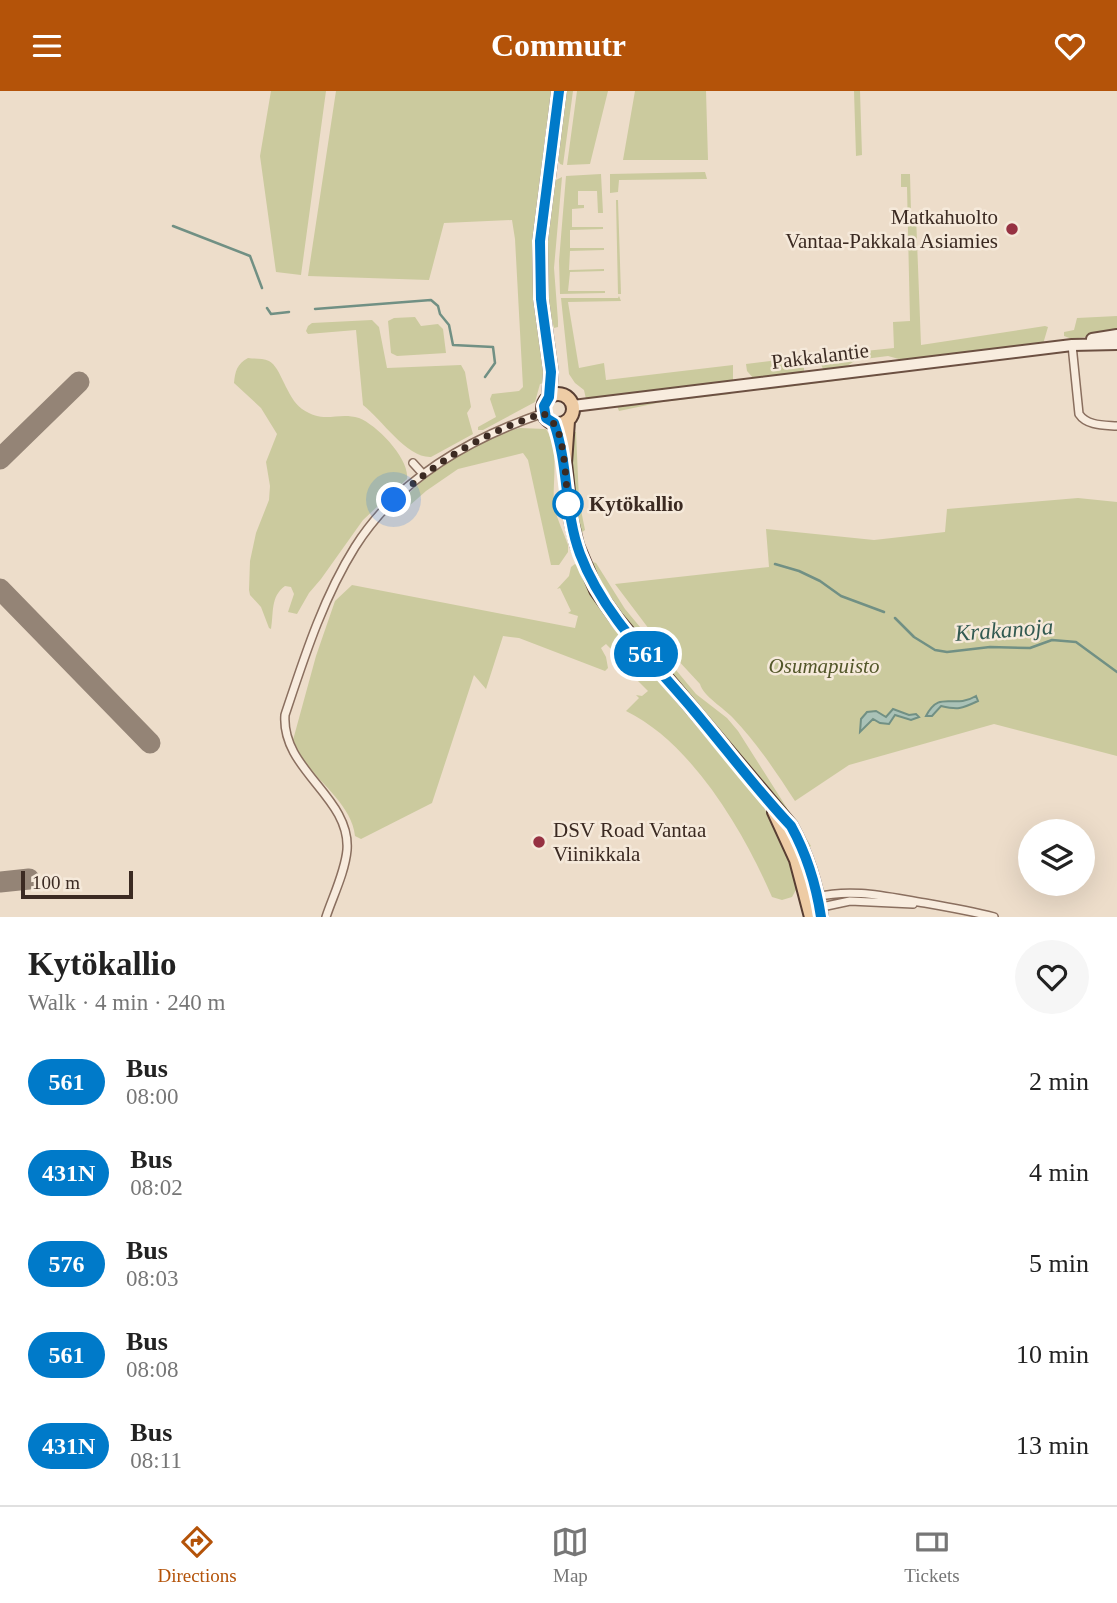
<!DOCTYPE html>
<html lang="en">
<head>
<meta charset="utf-8">
<style>
	body { margin:0; font-family:Georgia,serif; background:#f6f6f6; color:#222; height:100vh; display:flex; flex-direction:column; font-size:26px; white-space:nowrap }
	* { box-sizing:border-box; margin:0 }
	p { font-size:23px; color:#767676 }
	.icon { flex:none; width:38px; height:38px; fill:none; stroke:currentColor; stroke-width:2; stroke-linecap:round; stroke-linejoin:round }
	.map { position:relative; height:826px; overflow:hidden }
	.side { display:flex; flex-direction:column; background:#fff; flex:1 }
	.side>* { flex:none }
	.badge { padding:0 14px; border-radius:23px; font-size:24px; line-height:46px }
	.controls { position:absolute; left:1018px; top:728px; display:grid; gap:14px }
	.controls a { display:grid; place-items:center; width:77px; height:77px; border-radius:50%; background:#fff; box-shadow:0 7px 28px #0002; font-size:35px }
	.scale { position:absolute; left:21px; bottom:18px; width:112px; box-sizing:border-box; padding-left:7px; border:4px solid #3b2a22; border-top:0; font-size:19px; line-height:24px; white-space:nowrap; color:#3b2a22; -webkit-text-stroke:5px #f5e9da; paint-order:stroke }
	.you { position:absolute; width:35px; height:35px; margin:-18px; border:5px solid #fff; border-radius:50%; background:#1a73e8; box-shadow:0 0 0 10px #1a73e833 }
	.map>.badge { position:absolute; translate:-50% -50%; box-shadow:0 0 0 4px #fff }
	.round { display:grid; place-items:center; flex:none; width:74px; height:74px; border-radius:37px; background:#f6f6f6 }
	.summary { display:flex; align-items:center; justify-content:space-between; height:119px; padding:0 28px }
	h1 { font-size:33px; font-weight:800; line-height:52px }
	ul { padding:0; list-style:none }
	li { display:flex; align-items:center; gap:21px; height:91px; padding:0 28px }
	li div { flex:1 }
	li b { display:block; font-size:26px }
	li em { font-style:normal }
	li .badge { min-width:77px; font-weight:700; text-align:center }
	header { display:flex; justify-content:space-between; align-items:center; height:91px; padding:0 28px; background:#b45309; color:#fff; font-size:32px; font-weight:800 }
	.menu { display:flex; justify-content:space-around; align-items:center; height:98px; border-top:2px solid #e0e0e0; background:#fff; font-size:19px; color:#767676 }
	.menu a { display:grid; justify-items:center; gap:4px }
	.menu .on { color:#b45309 }
	.map>svg:first-child { display:block }
	.green { fill:#cbca9e }
	.water { fill:#aac2b7; stroke:#719084; stroke-width:2 }
	.lines { fill:none; stroke-linecap:round; stroke-linejoin:round }
	.stream { stroke:#719084; stroke-width:2.5 }
	.taxiway { stroke:#948476; stroke-width:21 }
	.street-casing { stroke:#8a6f5f; stroke-width:10 }
	.secondary-casing { stroke:#6c5042; stroke-width:14 }
	.primary-casing { stroke:#583e33; stroke-width:16 }
	.street { stroke:#f8ecde; stroke-width:7 }
	.secondary { stroke:#f8ecde; stroke-width:10 }
	.primary { stroke:#eecca5; stroke-width:12 }
	.line-casing { stroke:#fff; stroke-width:16 }
	.line { stroke:#007ac9; stroke-width:10 }
	.walk { stroke:#3b2a22; stroke-width:7; stroke-dasharray:0 12.6 }
	.poi-dot { fill:#963142; stroke:#f5e9da; stroke-width:2.5 }
	.stop-dot { fill:#fff; stroke:#007ac9; stroke-width:3.5 }
	.labels { text-anchor:middle; dominant-baseline:central; stroke-width:5; stroke-linejoin:round; paint-order:stroke }
	.poi-label { font-size:21px; fill:#3b2a22; stroke:#f5e9da; text-anchor:end }
	.street-label { font-size:21px; fill:#3b2a22; stroke:#f5e9da }
	.stop-label { font-size:21px; font-weight:bold; fill:#3b2a22; stroke:#f5e9da; text-anchor:start }
	.park-label { font-size:21px; font-style:italic; fill:#525629; stroke:#f5e9da }
	.water-label { font-size:23px; font-style:italic; fill:#325a51; stroke:#f5e9da }
</style>
</head>
<body>
<header><svg class="icon" aria-label="menu" viewBox="0 0 24 24"><path d="M4 6h16M4 12h16M4 18h16"/></svg>Commutr<svg class="icon" aria-label="heart" viewBox="0 0 24 24"><path d="M12 20l-8-8c-3-5 5-10 8-4 3-6 11-1 8 4z"/></svg></header>
<div class="map">
<svg width="1117" height="826" viewBox="0 0 1117 826">
	<rect width="100%" height="100%" fill="#edddca"/>
	<path class="green" d="M 271,0 L 326,0 L 301,184 L 276,181 L 260,65 Z
		M 336,0 L 554,0 L 546,37 L 539,97 L 534,168 L 544,292 L 540,293 L 535,311 L 483,339 L 478,339 L 478,336 L 496,326 L 490,308 L 492,303 L 519,300 L 523,296 L 515,148 L 512,129 L 444,132 L 429,189 L 308,185 Z
		M 564,0 L 573,0 L 563,74 L 560,73 L 555,63 Z
		M 577,0 L 608,0 L 590,73 L 567,74 Z
		M 635,0 L 706,0 L 708,69 L 623,69 Z
		M 854,0 L 860,0 L 862,64 L 856,65 Z
		M 705,81 L 707,88 L 619,89 L 618,101 L 610,102 L 610,83 Z
		M 601,83 L 603,122 L 598,122 L 597,100 L 578,100 L 578,114 L 584,114 L 584,117 L 572,118 L 572,136 L 603,136 L 603,138 L 570,139 L 570,157 L 604,157 L 604,159 L 570,160 L 569,179 L 604,178 L 604,180 L 570,181 L 568,200 L 605,200 L 605,202 L 560,203 L 559,170 L 566,85 Z
		M 901,83 L 910,83 L 911,121 L 916,124 L 921,254 L 1045,235 L 1048,236 L 1043,253 L 906,270 L 888,265 L 856,269 L 844,277 L 824,280 L 817,265 L 894,257 L 893,231 L 910,230 L 907,96 L 901,96 Z
		M 562,86 L 554,177 L 558,230 L 558,236 L 554,237 L 547,209 L 545,152 L 554,90 Z
		M 616,109 L 618,109 L 621,203 L 618,203 Z
		M 619,205 L 621,210 L 568,211 L 579,277 L 604,272 L 606,289 L 733,274 L 733,290 L 586,308 L 584,299 L 575,292 L 569,283 L 561,207 L 618,207 Z
		M 1117,225 L 1117,241 L 1072,248 L 1064,245 L 1064,241 L 1074,239 L 1077,227 Z
		M 415,226 L 421,235 L 438,233 L 443,238 L 446,262 L 397,265 L 391,262 L 388,230 L 394,227 Z
		M 372,229 L 379,236 L 387,277 L 461,274 L 465,281 L 471,316 L 467,322 L 473,343 L 431,366 C 407,367 382,329 363,314 L 356,239 L 308,243 L 306,240 L 308,235 L 312,232 Z
		M 804,266 L 804,282 L 754,288 L 747,280 L 746,273 Z
		M 248,267 C 255,268 263,267 269,270 C 281,276 286,306 302,318 C 326,334 336,320 359,327 C 377,334 410,368 407,388 L 363,429 L 321,488 L 309,502 L 297,523 L 288,521 L 294,503 L 291,496 L 285,495 C 270,506 274,522 271,538 L 269,537 L 261,516 L 250,504 L 249,499 L 250,470 L 256,442 L 269,409 L 270,395 L 266,371 L 277,343 L 261,317 L 234,292 C 235,280 237,273 248,267 Z
		M 893,280 L 913,280 L 764,299 L 761,297 Z
		M 729,301 L 731,303 L 662,311 L 619,320 L 617,315 L 629,312 Z
		M 520,337 L 546,338 C 560,359 552,392 554,413 C 555,424 564,442 568,454 L 568,461 L 559,474 L 551,474 L 528,369 L 523,362 L 458,378 L 426,400 L 399,424 L 396,415 C 428,382 474,347 520,337 Z
		M 573,340 L 576,341 L 579,409 L 585,439 L 581,442 L 571,388 L 570,341 Z
		M 1078,407 L 1117,411 L 1117,665 L 994,633 L 849,674 L 795,710 C 776,681 757,652 733,627 C 724,617 703,605 700,593 L 649,538 L 615,493 L 769,476 L 766,438 L 874,449 L 945,441 L 947,418 Z
		M 593,471 L 596,472 L 625,518 L 696,603 L 727,627 L 738,640 L 811,755 L 808,757 L 616,520 L 600,494 L 591,472 Z
		M 575,473 L 580,477 L 600,517 L 630,552 L 632,556 L 631,560 L 620,567 L 606,553 L 601,557 L 606,566 L 608,577 L 605,580 L 519,547 L 503,545 L 486,598 L 474,584 L 432,712 L 361,748 L 355,745 C 352,715 320,692 303,669 C 299,663 297,656 293,649 L 316,565 L 335,510 L 352,494 L 575,537 L 578,525 L 568,522 L 571,520 L 560,497 L 557,498 L 569,485 L 571,476 Z
		M 637,566 L 643,567 L 759,706 L 787,764 L 797,797 L 792,806 L 782,809 L 772,806 C 744,741 692,652 626,620 L 639,607 L 636,604 L 642,605 L 648,600 L 629,581 L 631,570 Z"/>
	<path class="water" d="M 976,605 L 978,610 C 961,618 958,619 941,615 L 932,625 L 926,625 C 940,598 953,619 976,605 Z
		M 893,618 L 909,624 L 916,623 L 919,626 L 911,629 L 895,624 L 889,633 L 880,632 L 873,628 L 860,641 L 861,628 L 867,621 L 876,620 L 886,626 Z"/>
	<g class="lines">
		<path class="stream" d="M 173,135 L 250,165 L 262,197
			M 267,217 L 271,223 L 289,221
			M 315,218 L 431,209 L 438,215 L 440,223 L 449,234 L 453,254 L 493,256 L 495,272 L 485,286
			M 775,473 L 799,480 L 820,490 L 841,505 L 884,521
			M 895,527 L 914,546 L 935,559 L 947,561 L 990,556 L 1030,557 L 1052,549 L 1076,551 L 1117,581"/>
		<path class="taxiway" d="M 0,368 L 79,291
			M 0,498 L 150,652
			M 0,791 L 29,788"/>
		<g class="street-casing">
			<path id="street" d="M 1072,254 L 1079,323 C 1087,335 1104,334 1117,335
				M 413,372 L 423,383
				M 816,806 C 854,797 887,806 925,812 C 948,816 971,820 994,826
				M 817,817 L 850,810 L 913,813
				M 326,826 C 333,805 345,781 347,759 C 351,706 281,679 285,624 C 304,567 323,507 355,456 C 398,388 470,347 544,322"/>
		</g>
		<g class="secondary-casing">
			<path id="secondary" d="M 1092,248 L 1117,244
				M 573,315 L 1072,254 L 1117,253"/>
		</g>
		<g class="primary-casing">
			<path id="primary" d="M543 318a15 15 0 1 1 30 0a15 15 0 1 1-30 0Z
				M 549,306 L 551,281 L 541,208 L 540,150 L 559,0
				M 568,330 L 565,372 L 571,429 L 577,454 L 596,499 L 616,527 L 791,735 C 807,764 816,793 821,826
				M 774,721 L 796,769 L 811,826"/>
		</g>
		<use href="#street" class="street"/>
		<use href="#secondary" class="secondary"/>
		<use href="#primary" class="primary"/>
	</g>
	<g class="lines">
		<g class="line-casing">
			<path id="line" d="M 559,0 L 540,150 L 541,208 L 551,281 L 549,306 L 544,315 L 546,327 L 554,332 C 569,375 564,420 580,463 C 603,524 653,571 695,621 C 727,659 757,699 791,735 C 807,764 816,793 821,826"/>
		</g>
		<use href="#line" class="line"/>
		<path class="walk" d="M 394,409 C 439,368 486,341 544,322 C 547,328 552,330 555,334 C 565,350 566,394 568,413"/>
	</g>
	<g class="poi-dot">
		<circle cx="1012" cy="138" r="7"/>
		<circle cx="539" cy="751" r="7"/>
	</g>
	<circle class="stop-dot" cx="568" cy="413" r="14"/>
	<g class="labels">
		<g class="poi-label">
			<text x="998" y="126">Matkahuolto<tspan x="998" dy="24">Vantaa-Pakkala Asiamies</tspan></text>
			<text x="553" y="739" text-anchor="start">DSV Road Vantaa<tspan x="553" dy="24">Viinikkala</tspan></text>
		</g>
		<g class="street-label">
			<text transform="translate(820 265) rotate(-7)">Pakkalantie</text>
		</g>
		<g class="stop-label">
			<text x="589" y="413">Kytökallio</text>
		</g>
		<g class="park-label">
			<text x="824" y="575">Osumapuisto</text>
		</g>
		<g class="water-label">
			<text transform="translate(1004 539) rotate(-4)">Krakanoja</text>
		</g>
	</g>
</svg>
<div class="controls">
<a><svg class="icon" aria-label="layers" viewBox="0 0 24 24"><path d="M12 4l9 5-9 5-9-5zM3 14l9 5 9-5"/></svg></a>
</div>
<div class="scale">100 m</div>
<div class="you" style="left:394px;top:409px"></div>
<b class="badge" style="left:646px;top:563px;background:#007ac9;color:#fff">561</b>
</div>
<section class="side">
<div class="summary"><div><h1>Kytökallio</h1><p>Walk · 4 min · 240 m</p></div><a class="round"><svg class="icon" aria-label="heart" viewBox="0 0 24 24"><path d="M12 20l-8-8c-3-5 5-10 8-4 3-6 11-1 8 4z"/></svg></a></div>
<ul>
<li><span class="badge" style="background:#007ac9;color:#fff">561</span><div><b>Bus</b><p>08:00</p></div><em>2 min</em></li>
<li><span class="badge" style="background:#007ac9;color:#fff">431N</span><div><b>Bus</b><p>08:02</p></div><em>4 min</em></li>
<li><span class="badge" style="background:#007ac9;color:#fff">576</span><div><b>Bus</b><p>08:03</p></div><em>5 min</em></li>
<li><span class="badge" style="background:#007ac9;color:#fff">561</span><div><b>Bus</b><p>08:08</p></div><em>10 min</em></li>
<li><span class="badge" style="background:#007ac9;color:#fff">431N</span><div><b>Bus</b><p>08:11</p></div><em>13 min</em></li>
</ul>
</section>
<nav class="menu">
<a class="on"><svg class="icon" aria-label="directions" viewBox="0 0 24 24"><path d="M12 3l9 9-9 9-9-9zM9 14v-3h6M13 9l2 2-2 2"/></svg>Directions</a>
<a><svg class="icon" aria-label="map" viewBox="0 0 24 24"><path d="M3 6l6-2 6 2 6-2v14l-6 2-6-2-6 2zM9 4v14M15 6v14"/></svg>Map</a>
<a><svg class="icon" aria-label="tickets" viewBox="0 0 24 24"><path d="M3 7h18v10H3zM15 7v10"/></svg>Tickets</a>
</nav>
</body>
</html>
